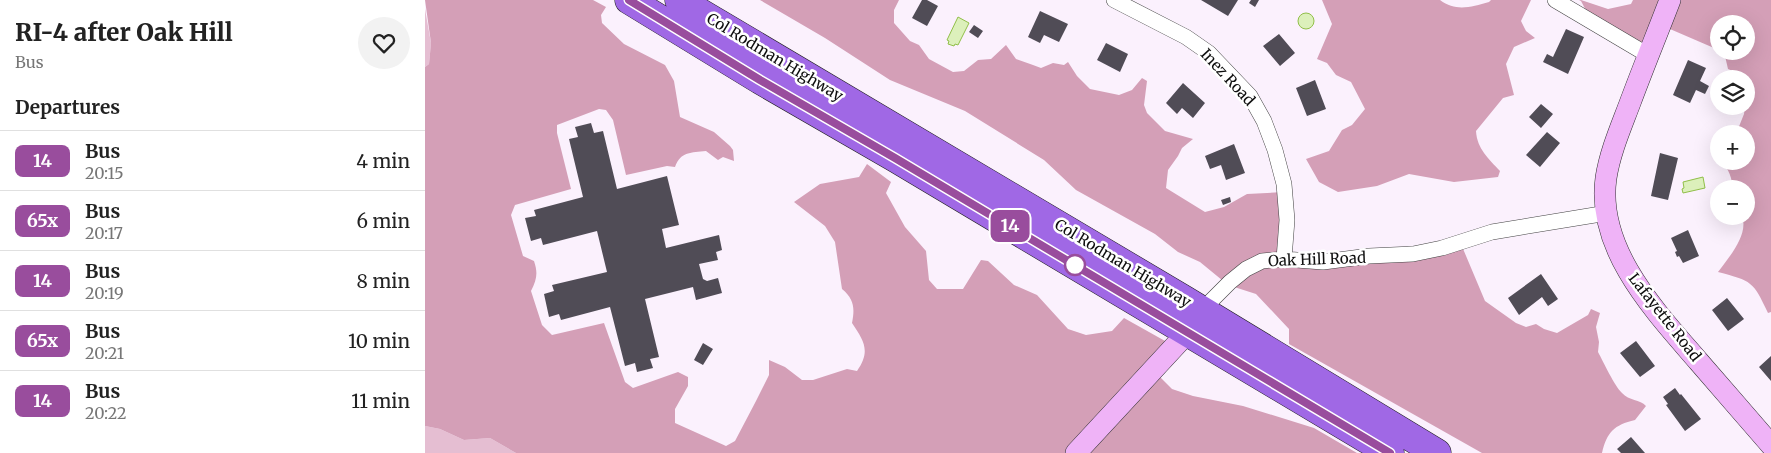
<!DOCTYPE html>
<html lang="en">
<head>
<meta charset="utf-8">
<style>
	body { margin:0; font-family:Merriweather,serif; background:#f2f2f2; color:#222; height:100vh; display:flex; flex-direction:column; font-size:19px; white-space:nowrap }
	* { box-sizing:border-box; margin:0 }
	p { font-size:16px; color:#767676 }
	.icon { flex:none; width:28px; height:28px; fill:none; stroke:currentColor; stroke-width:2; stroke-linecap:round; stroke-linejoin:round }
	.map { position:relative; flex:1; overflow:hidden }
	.side { display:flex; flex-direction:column; background:#fff; width:425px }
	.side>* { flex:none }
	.badge { padding:0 10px; border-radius:8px; font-size:18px; line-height:32px }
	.tools { position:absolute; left:1285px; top:15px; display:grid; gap:10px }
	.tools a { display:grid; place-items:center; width:45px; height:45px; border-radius:50%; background:#fff; box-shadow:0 5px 20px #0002; font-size:25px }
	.map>.badge { position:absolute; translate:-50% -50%; box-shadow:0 0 0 2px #fff }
	h2 { padding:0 15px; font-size:19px; line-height:45px }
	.round { display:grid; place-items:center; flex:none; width:52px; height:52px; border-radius:26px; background:#f2f2f2 }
	.summary { display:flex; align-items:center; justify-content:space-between; height:85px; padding:0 15px }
	h1 { font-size:24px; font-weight:800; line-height:38px }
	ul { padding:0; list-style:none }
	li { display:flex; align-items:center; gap:15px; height:60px; padding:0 15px; border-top:1px solid #e0e0e0 }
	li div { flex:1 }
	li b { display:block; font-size:19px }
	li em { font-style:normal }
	li .badge { min-width:55px; font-weight:700; text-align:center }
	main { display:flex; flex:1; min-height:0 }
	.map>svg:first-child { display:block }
	.green { fill:#e5bed2 }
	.forest { fill:#d49fb7; fill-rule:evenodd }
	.water { fill:#dcf0bb; stroke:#91bf49 }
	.building { fill:#504c56 }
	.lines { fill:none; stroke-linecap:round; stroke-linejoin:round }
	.street-casing { stroke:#414141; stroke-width:16 }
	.secondary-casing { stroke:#303030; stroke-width:22 }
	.highway-casing { stroke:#1f1f1f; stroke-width:29 }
	.street { stroke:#fff; stroke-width:15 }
	.secondary { stroke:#efb3f7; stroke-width:21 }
	.highway { stroke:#a068e5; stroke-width:28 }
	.line-casing { stroke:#fff; stroke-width:11 }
	.line { stroke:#994d9d; stroke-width:8 }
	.stop-dot { fill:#fff; stroke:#994d9d; stroke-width:2.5 }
	.labels { text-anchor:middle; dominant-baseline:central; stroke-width:5; stroke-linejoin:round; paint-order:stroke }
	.street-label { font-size:15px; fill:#0e0e0e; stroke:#fff }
</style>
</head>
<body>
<main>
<section class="side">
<div class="summary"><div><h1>RI-4 after Oak Hill</h1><p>Bus</p></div><a class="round"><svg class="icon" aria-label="heart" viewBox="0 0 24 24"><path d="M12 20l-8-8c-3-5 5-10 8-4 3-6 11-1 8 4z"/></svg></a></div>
<h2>Departures</h2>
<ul>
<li><span class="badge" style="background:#994d9d;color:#fff">14</span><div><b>Bus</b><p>20:15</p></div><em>4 min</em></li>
<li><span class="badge" style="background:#994d9d;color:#fff">65x</span><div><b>Bus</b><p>20:17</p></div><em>6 min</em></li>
<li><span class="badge" style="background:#994d9d;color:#fff">14</span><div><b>Bus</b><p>20:19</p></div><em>8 min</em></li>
<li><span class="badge" style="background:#994d9d;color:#fff">65x</span><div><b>Bus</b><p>20:21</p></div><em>10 min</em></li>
<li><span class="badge" style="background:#994d9d;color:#fff">14</span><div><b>Bus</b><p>20:22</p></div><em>11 min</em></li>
</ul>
</section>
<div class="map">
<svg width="1346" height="453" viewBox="0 0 1346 453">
	<rect width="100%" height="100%" fill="#fbf1fd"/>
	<path class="green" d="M 0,9 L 6,43 L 4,64 L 0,67 Z
		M 0,426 L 15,429 L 39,440 L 65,438 L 91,453 L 0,453 Z"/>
	<path class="forest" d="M 0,0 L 168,0 L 181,7 L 176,15 L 177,23 L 199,44 L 240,65 L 249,81 L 255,117 L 289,132 L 305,146 L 308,150 L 309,161 L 298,157 L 293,160 L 281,151 C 266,153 256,151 250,167 L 242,166 L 201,175 L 188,120 L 181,110 L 174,109 L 132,125 L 132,133 L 146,189 L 90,205 L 86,215 L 98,256 L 109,261 C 113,273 112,279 106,291 L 117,325 L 127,335 L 179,323 L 200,382 L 208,388 L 253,372 L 263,377 L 263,386 L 250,409 L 250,423 L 301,446 L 310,441 L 331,401 L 344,375 L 344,360 L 360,367 L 377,380 L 388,380 L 422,369 L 432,371 C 446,351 439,341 427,323 C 430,308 429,299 417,289 L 410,242 L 400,226 L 369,202 L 395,184 L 434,177 L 442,164 L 466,182 L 461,193 L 480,227 L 501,251 L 504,280 L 512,289 L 538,289 L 556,260 L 563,261 L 589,285 L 612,295 L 643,329 L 661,335 L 687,331 L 699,318 L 749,346 L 729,371 L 747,389 L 768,396 L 818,406 L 889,428 L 932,453 L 91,453 L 65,438 L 39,440 L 15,429 L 0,426 L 0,67 L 4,64 L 6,43 Z
		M 335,0 L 474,0 L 469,10 L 469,23 L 485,41 L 494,45 L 504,59 L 528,72 L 539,71 L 553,60 L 566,59 L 581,45 L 591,59 L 608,65 L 616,68 L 628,63 L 639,65 L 643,62 L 652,76 L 665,89 L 694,95 L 707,90 L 717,78 L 722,81 L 719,105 L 722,113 L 740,131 L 768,139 L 757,148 L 753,156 L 743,170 L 741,188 L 780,212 L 799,207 L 822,194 L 859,192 L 864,260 L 1036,244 L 1060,301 L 1091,323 L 1101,327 L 1111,324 L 1119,329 L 1132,333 L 1163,315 L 1166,309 L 1175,313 L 1171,327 L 1174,342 L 1173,352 C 1179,363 1189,385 1197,393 C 1204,401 1215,399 1221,406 L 1210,420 C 1189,425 1182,432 1177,453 L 1057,453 L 864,344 L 864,329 L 831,294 L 803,285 L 775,262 L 753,252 L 730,234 L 651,190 L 619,160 L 540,111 L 465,80 L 400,38 Z
		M 897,0 L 1015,0 C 1031,12 1046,7 1064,2 L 1066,0 L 1106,0 L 1096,21 L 1101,31 L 1110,38 L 1089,47 L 1081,64 L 1089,95 L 1078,98 L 1051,131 C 1052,149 1064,159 1075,171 L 1073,177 L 1029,182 L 984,174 L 952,186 L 913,192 L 894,182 L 881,159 L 904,151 L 917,130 L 927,125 L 940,109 L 926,82 L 911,75 L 902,63 L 892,59 L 907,24 Z
		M 1154,0 L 1156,0 L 1183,9 L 1206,4 L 1208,0 L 1346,0 L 1346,312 L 1343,313 C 1328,281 1327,281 1293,272 C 1304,257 1324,235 1317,216 L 1321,216 L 1321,189 L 1308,189 C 1307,178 1304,170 1297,161 L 1321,161 L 1321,134 L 1311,134 L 1319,114 L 1320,106 L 1321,106 L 1321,79 L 1316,79 L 1315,74 L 1303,69 L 1300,56 L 1289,48 L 1238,26 L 1227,49 L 1167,22 L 1156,1 ZM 1294,24 L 1321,24 L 1321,51 L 1294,51 Z"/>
	<path class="water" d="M873 21a8 8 0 1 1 16 0a8 8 0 1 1-16 0Z
		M 533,17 L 544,23 L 533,45 L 530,44 L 529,46 L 523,44 L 524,41 L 522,40 Z
		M 1278,177 L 1280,188 L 1258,193 L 1257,189 L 1259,188 L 1258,182 Z"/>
	<path class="building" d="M 497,0 L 502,0 L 513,6 L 502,26 L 487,18 Z
		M 776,0 L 813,0 L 803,16 Z
		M 826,0 L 834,0 L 830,7 L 824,3 Z
		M 615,11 L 643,24 L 634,42 L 619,35 L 615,43 L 603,37 Z
		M 549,25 L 558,31 L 553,38 L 544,32 Z
		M 1141,29 L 1159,37 L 1143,74 L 1118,62 L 1122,54 L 1128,57 Z
		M 854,34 L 870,53 L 855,66 L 838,46 Z
		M 681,43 L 703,54 L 695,72 L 672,60 Z
		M 1263,60 L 1281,68 L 1275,81 L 1284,86 L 1280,94 L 1271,90 L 1265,103 L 1248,95 Z
		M 890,80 L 901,109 L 882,116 L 871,88 Z
		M 758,83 L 780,103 L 768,118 L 757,108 L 752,114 L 741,103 Z
		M 1116,104 L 1128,114 L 1116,128 L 1104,117 Z
		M 166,123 L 169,133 L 178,131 L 192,189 L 242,176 L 254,225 L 237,229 L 241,248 L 294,235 L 297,250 L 291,252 L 293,260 L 274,264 L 278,279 L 282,281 L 293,278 L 297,293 L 271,300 L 268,287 L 220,299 L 234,357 L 225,359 L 228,368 L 212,372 L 210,363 L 200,366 L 185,307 L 136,320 L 134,314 L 124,317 L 119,294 L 129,291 L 127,285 L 182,272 L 172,231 L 118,245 L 116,238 L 106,241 L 100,218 L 111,216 L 109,210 L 158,197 L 144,139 L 153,137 L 150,127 Z
		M 1122,132 L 1135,143 L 1115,167 L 1101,155 Z
		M 809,144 L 820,173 L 801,180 L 796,165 L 785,169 L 780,156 Z
		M 1235,153 L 1253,158 L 1243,200 L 1226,196 Z
		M 805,197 L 806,202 L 798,205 L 796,200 Z
		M 1263,230 L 1274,256 L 1258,263 L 1254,256 L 1252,257 L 1250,252 L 1252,251 L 1246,238 Z
		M 1116,274 L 1133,299 L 1123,306 L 1117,297 L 1094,315 L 1083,298 Z
		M 1302,298 L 1319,319 L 1303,331 L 1287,310 Z
		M 1211,341 L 1230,366 L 1215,377 L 1195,353 Z
		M 278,343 L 288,349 L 278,365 L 269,360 Z
		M 1346,356 L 1346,381 L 1334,367 Z
		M 1250,388 L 1255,395 L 1256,394 L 1276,419 L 1260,431 L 1241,405 L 1243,404 L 1238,397 Z
		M 1206,437 L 1220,453 L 1196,453 L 1192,449 Z"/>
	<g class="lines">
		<g class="street-casing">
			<path id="street" d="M 689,0 L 761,37 L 784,53 L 825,96 L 839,121 L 850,150 L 859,184 L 862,220 L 859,259
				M 1130,0 L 1223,55
				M 777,310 L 805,282 L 821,269 L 837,261 L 859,259 L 898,262 L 944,256 L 988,254 L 1017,248 L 1067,232 L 1182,213"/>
		</g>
		<g class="secondary-casing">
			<path id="secondary" d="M 1245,0 C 1232,34 1218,68 1205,103 C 1196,127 1185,152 1181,178 C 1171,250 1231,312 1274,362 C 1298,390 1322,417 1346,445
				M 651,453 L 763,332 L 770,321"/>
		</g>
		<g class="highway-casing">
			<path id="highway" d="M 204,0 L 335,80 L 470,158 L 965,453
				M 254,0 L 760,300 L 1012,453"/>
		</g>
		<use href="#street" class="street"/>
		<use href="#secondary" class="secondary"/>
		<use href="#highway" class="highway"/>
	</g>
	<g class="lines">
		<g class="line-casing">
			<path id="line" d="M 204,0 L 335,80 L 470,158 L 965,453"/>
		</g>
		<use href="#line" class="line"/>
	</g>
	<circle class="stop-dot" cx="650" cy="265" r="10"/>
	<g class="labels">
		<g class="street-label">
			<text transform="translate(350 57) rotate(31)">Col Rodman Highway</text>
			<text transform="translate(803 77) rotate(47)">Inez Road</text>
			<text transform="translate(892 259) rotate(-2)">Oak Hill Road</text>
			<text transform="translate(698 263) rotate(31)">Col Rodman Highway</text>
			<text transform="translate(1240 317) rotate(52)">Lafayette Road</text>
		</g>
	</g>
</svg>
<div class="tools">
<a><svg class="icon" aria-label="locate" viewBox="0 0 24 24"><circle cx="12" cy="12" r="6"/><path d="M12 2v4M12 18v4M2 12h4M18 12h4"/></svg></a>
<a><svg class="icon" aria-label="layers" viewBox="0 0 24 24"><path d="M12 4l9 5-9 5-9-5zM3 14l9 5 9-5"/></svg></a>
<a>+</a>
<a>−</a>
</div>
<b class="badge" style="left:585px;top:226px;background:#994d9d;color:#fff">14</b>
</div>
</main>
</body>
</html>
